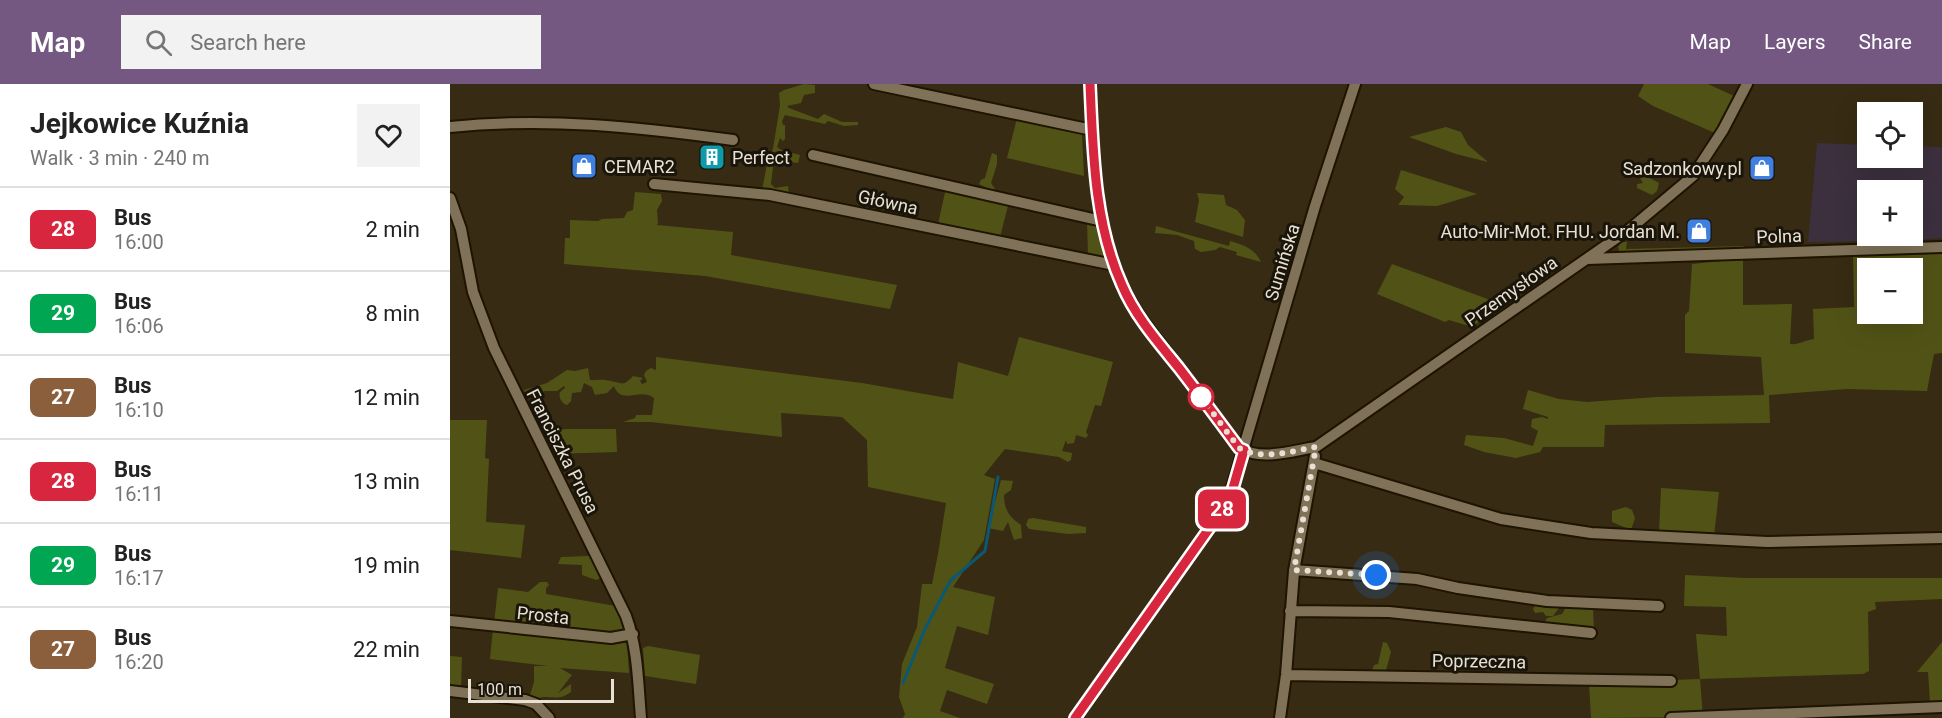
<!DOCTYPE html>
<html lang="en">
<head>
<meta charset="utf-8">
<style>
	body { margin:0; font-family:Roboto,sans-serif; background:#f2f2f2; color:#222; height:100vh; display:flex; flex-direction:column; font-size:22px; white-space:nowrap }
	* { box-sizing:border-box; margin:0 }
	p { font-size:20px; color:#767676 }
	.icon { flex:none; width:33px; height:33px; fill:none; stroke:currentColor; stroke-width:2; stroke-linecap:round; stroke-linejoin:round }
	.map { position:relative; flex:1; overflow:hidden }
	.details { display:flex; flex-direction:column; background:#fff; width:450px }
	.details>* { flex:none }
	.badge { padding:0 12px; border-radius:9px; font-size:21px; line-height:39px }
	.fabs { position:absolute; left:1407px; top:18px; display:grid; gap:12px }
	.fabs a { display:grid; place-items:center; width:66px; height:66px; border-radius:0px; background:#fff; box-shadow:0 6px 24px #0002; font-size:30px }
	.scale { position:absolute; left:18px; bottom:15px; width:146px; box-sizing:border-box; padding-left:6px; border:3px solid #e8e1d3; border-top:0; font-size:16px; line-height:21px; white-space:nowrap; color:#e8e1d3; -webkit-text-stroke:4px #1a150a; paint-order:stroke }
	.you { position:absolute; width:30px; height:30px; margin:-15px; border:4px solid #fff; border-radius:50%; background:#1a73e8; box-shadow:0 0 0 9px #1a73e833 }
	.map>.badge { position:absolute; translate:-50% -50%; box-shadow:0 0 0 3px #fff }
	.round { display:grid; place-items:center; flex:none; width:63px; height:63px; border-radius:0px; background:#f2f2f2 }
	.head { display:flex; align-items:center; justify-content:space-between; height:102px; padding:0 30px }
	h1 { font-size:28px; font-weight:700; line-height:45px }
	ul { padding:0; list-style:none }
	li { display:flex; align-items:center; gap:18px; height:84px; padding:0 30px; border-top:2px solid #e0e0e0 }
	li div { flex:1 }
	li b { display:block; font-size:22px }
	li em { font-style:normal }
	li .badge { min-width:66px; font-weight:700; text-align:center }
	header { display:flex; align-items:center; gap:36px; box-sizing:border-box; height:84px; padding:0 30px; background:#745882; color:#fff }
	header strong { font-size:28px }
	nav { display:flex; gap:33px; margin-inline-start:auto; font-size:21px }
	.search { width:420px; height:54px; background:#f2f2f2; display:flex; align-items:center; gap:15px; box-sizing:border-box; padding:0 21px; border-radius:0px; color:#767676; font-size:22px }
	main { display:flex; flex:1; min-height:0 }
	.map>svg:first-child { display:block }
	.industrial { fill:#3c303e; fill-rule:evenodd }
	.green { fill:#515316; fill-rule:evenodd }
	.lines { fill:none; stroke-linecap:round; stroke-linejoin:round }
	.stream { stroke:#0a5873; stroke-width:3 }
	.minor-casing { stroke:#1e1400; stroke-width:14 }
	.minor { stroke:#7f7258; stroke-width:10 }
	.line-casing { stroke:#fff; stroke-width:14 }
	.line { stroke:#d7263d; stroke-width:9 }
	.walk { stroke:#e8e1d3; stroke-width:6; stroke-dasharray:0 10.8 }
	.stop-dot { fill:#fff; stroke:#d7263d; stroke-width:3 }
	.labels { text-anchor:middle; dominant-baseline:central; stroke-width:6; stroke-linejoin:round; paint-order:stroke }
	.poi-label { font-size:18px; fill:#e8e1d3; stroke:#1a150a; text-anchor:start }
	.street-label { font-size:18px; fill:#e8e1d3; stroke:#1a150a }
</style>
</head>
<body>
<header>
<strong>Map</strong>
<div class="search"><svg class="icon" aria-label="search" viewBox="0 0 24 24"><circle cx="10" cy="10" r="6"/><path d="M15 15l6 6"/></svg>Search here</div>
<nav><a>Map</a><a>Layers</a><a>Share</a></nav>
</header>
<main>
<section class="details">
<div class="head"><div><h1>Jejkowice Kuźnia</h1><p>Walk · 3 min · 240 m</p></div><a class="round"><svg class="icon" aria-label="heart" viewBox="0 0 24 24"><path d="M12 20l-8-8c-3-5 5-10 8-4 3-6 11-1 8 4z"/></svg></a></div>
<ul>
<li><span class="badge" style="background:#d7263d;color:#fff">28</span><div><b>Bus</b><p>16:00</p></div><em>2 min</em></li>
<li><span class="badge" style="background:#00a651;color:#fff">29</span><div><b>Bus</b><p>16:06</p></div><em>8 min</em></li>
<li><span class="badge" style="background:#8b5e3c;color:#fff">27</span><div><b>Bus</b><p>16:10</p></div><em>12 min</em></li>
<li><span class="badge" style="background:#d7263d;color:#fff">28</span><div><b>Bus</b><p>16:11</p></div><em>13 min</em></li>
<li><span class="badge" style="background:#00a651;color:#fff">29</span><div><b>Bus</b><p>16:17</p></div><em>19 min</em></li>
<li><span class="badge" style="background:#8b5e3c;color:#fff">27</span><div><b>Bus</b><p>16:20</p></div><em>22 min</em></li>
</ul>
</section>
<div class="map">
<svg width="1492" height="634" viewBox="0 0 1492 634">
	<rect width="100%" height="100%" fill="#372b13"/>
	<path class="industrial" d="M 1367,59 L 1417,61 L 1418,74 L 1462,74 L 1463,62 L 1492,63 L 1492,154 L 1442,158 L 1437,153 L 1425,154 L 1422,157 L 1358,158 ZM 1418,106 L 1462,106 L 1462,152 L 1418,152 Z"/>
	<path class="green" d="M 354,0 L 365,1 L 365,9 L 354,11 L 351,19 L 337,22 L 339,24 L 368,35 L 374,30 L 392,38 L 408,38 L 408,41 L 394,42 L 378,37 L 375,40 L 335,31 L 332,37 L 333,41 L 335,41 L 335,55 L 333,57 L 330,54 L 327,63 L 331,66 L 350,71 L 348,79 C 340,79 337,72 326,73 L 324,75 L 321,100 L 325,104 L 338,102 L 339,111 L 312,106 L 319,70 L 323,65 L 330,21 L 329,9 L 334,6 Z
		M 1194,0 L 1258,0 L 1284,12 L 1265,49 L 1203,22 L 1188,12 Z
		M 567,34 L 632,50 L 634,92 L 557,74 Z
		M 996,43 L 1011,48 L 1018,61 L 1038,78 L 1006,70 L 959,53 Z
		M 542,69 L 547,71 L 547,80 L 541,99 L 545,105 L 543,107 L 529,100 L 531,96 L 535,94 Z
		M 951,86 L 1027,110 L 987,122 L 948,121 L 954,113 L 945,105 Z
		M 1192,90 L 1209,99 L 1207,107 L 1202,111 L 1187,104 L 1187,100 L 1193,99 L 1190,94 Z
		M 496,104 L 559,118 L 550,153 L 488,140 Z
		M 185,108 L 211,110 L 212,117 L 207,126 L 208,139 L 207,141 L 283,148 L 281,171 L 447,201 L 440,225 L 255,192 L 114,180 L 115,154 L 120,154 L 120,136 L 148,137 L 152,135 L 174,134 L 177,128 L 183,126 Z
		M 747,109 L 774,111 L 776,121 L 787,126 L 795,136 L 793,153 L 745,138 L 749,116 Z
		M 637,137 L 646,140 L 653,161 L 655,174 L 638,172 Z
		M 706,142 L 779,162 L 780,157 C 794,161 805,165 811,178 L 786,171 L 787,168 L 770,163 L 765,166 L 751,168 L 745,165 L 744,157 L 727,151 L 705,149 Z
		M 1171,158 L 1177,158 L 1176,165 L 1294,162 L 1294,165 L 1170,169 L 1168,163 Z
		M 1492,166 L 1492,269 L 1484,270 L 1477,307 L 1397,305 L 1319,311 L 1320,339 L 1155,341 L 1154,363 L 1093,363 L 1090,368 L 1066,374 L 1034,368 L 1014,361 L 1016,351 L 1054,354 L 1083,362 L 1088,347 L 1081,343 L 1082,335 L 1092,333 L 1098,335 L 1098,333 L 1073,325 L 1078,306 L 1109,315 L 1137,318 L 1206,313 L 1314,311 L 1311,273 L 1235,269 L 1235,231 L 1239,227 L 1242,180 L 1293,175 L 1293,221 L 1342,220 L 1340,260 C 1349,261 1355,256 1364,255 L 1363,225 L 1404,223 L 1403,171 ZM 1418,184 L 1462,184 L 1462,230 L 1418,230 Z
		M 942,180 L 1054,221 L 1022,243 L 999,236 L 995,238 L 927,210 Z
		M 569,253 L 663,278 L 651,322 L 645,321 L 636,348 L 638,351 L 636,354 L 626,351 L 624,359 L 617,360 L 616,356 L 612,367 L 622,369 L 621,376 L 618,378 L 609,373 L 555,365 L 534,391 L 545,395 L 534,456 L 503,503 L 545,513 L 538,551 L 507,542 L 495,584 L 544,600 L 537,620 L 497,606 L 490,627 L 510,634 L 453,634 L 455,630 L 449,613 L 452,580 L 467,543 L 472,500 L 482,500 L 488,470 L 496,419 L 418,403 L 417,356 L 392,333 L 331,329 L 332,353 L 201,338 L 173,338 L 185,334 L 186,331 L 202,331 L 204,314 C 190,303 171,322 164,302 L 157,309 L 145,311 L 142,303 L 134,299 L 131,308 L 122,309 L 121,317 L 117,321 C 112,320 108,313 110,308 L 115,304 L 114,302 L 107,307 L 95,307 L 76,314 L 74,306 L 97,299 L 117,286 L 125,287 L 138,284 L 140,296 C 147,296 154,295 161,297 C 173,299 173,303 183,292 L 193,294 L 190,297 L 192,300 L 197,298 L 194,291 L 196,287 L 201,284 L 206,286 L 206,273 L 412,299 L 503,315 L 508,278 L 558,292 Z
		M 0,336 L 37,336 L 35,374 L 39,375 L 36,438 L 75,441 L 71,474 L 0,466 Z
		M 116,345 L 166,345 L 167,368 L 103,370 L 93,350 L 100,346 Z
		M 551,396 L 563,397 L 561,406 L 554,411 C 554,425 559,433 571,441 L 572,454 L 564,456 L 558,438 L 553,447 L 538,444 Z
		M 1211,404 L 1269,408 L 1264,452 L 1209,449 Z
		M 1176,423 L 1182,426 L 1185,434 L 1181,446 L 1162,438 L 1162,427 Z
		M 583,434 L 636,443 L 636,449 L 618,450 L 579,445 L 576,441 L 578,435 Z
		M 139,472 L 151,494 L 146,496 L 132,491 L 132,481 L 108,480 L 111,473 Z
		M 1235,491 L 1295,494 L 1492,494 L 1492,515 L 1425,518 L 1426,525 L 1418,528 L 1419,587 L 1413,590 L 1250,595 L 1253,633 L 1141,634 L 1139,599 L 1250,595 L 1246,550 L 1277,552 L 1276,523 L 1234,522 Z
		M 90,498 L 97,498 L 99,501 L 96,504 L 96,510 L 166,522 L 175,549 L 164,551 L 44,539 L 48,504 L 78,508 Z
		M 1087,518 L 1143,524 L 1144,548 L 1093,542 L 1097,534 L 1112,530 L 1115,525 L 1113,523 L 1109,524 L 1103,532 L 1096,532 L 1093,528 L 1085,529 L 1083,525 Z
		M 43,544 L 177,559 L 179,589 L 110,584 L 122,591 L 108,609 L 121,600 L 121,608 C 106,619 98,609 86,615 L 80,611 L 84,598 L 84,582 L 98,582 L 40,575 Z
		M 933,558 L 937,559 L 941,568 L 935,590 L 924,590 L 922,586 L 924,581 L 928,580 Z
		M 1492,558 L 1492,617 L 1480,618 L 1478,588 L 1467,588 Z
		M 198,562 L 250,571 L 246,600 L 195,592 L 193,564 Z
		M 0,572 L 12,573 L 11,606 L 0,604 Z"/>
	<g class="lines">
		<path class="stream" d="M 453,599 L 475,545 L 500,497 L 535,467 L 548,393"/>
		<g class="minor-casing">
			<path id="minor" d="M 424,0 L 642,46
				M 640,0 C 643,67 644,139 672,201 C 685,230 707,255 726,280 C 747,308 768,336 789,364 C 812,377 841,367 866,363 L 1181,144 L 1243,92 L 1273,46 L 1297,0
				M 0,43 C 96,33 188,43 283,56
				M 363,71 L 652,137
				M 204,100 L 320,111 L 664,181
				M 0,114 L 11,145 L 23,208 L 44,264 L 176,532 C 188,565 188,599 191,634
				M 1137,175 L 1492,163
				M 864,379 L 1051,435 L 1141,449 L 1317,458 L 1492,454
				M 844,486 L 967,495 L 1008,504 L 1097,517 L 1209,522
				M 840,527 L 939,528 L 1141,549
				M 0,537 L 161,554 L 183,550
				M 836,591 L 1221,597
				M 0,607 L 75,616 L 86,620 L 99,634
				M 625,634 L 758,446 L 780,410 L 865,122 L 905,0
				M 830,634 L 836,591 L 844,487 L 865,372
				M 1221,634 L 1492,623"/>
		</g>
		<use href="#minor" class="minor"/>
	</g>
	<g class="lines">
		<g class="line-casing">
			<path id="line" d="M 625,634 L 768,432 L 783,404 L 794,366 L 789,364 C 769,337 749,310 729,284 C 708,258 685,232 672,201 C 644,139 643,67 640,0"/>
		</g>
		<use href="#line" class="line"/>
		<path class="walk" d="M 751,313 L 789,364 C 812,377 841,367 866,363 L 844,486 L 926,491"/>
	</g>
	<defs>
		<g id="building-square" transform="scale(1.35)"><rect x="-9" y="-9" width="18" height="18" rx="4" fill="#0f9aa8" stroke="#1a150a"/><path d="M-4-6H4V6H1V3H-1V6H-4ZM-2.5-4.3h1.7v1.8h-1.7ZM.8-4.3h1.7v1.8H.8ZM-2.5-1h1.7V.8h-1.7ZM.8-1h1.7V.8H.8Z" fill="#fff"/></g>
		<g id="shop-square" transform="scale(1.35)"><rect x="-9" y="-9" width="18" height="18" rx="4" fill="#3f7fe0" stroke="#1a150a"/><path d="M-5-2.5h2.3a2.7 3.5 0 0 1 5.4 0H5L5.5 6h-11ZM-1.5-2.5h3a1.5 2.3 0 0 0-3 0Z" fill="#fff"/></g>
	</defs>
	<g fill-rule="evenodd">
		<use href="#building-square" x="262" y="73"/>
		<use href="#shop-square" x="134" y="82"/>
		<use href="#shop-square" x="1312" y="84"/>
		<use href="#shop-square" x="1249" y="147"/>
	</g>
	<circle class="stop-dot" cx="751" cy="313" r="12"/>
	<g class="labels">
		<g class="poi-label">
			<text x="282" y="73">Perfect</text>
			<text x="154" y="82">CEMAR2</text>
			<text x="1292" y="84" text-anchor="end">Sadzonkowy.pl</text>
			<text x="1230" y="147" text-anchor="end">Auto-Mir-Mot. FHU. Jordan M.</text>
		</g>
		<g class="street-label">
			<text transform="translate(438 118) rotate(12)">Główna</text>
			<text transform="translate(1329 152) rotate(-2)">Polna</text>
			<text transform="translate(832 178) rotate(-73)">Sumińska</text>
			<text transform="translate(1061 207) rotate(-35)">Przemysłowa</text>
			<text transform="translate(113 367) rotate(63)">Franciszka Prusa</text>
			<text transform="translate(93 531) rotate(6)">Prosta</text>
			<text transform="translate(1029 577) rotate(1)">Poprzeczna</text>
		</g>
	</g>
</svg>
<div class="fabs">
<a><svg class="icon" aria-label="locate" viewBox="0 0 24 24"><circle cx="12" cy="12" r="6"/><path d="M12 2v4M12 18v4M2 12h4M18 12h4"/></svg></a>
<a>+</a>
<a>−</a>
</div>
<div class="scale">100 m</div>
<div class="you" style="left:926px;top:491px"></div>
<b class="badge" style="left:772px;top:425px;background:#d7263d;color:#fff">28</b>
</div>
</main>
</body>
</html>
